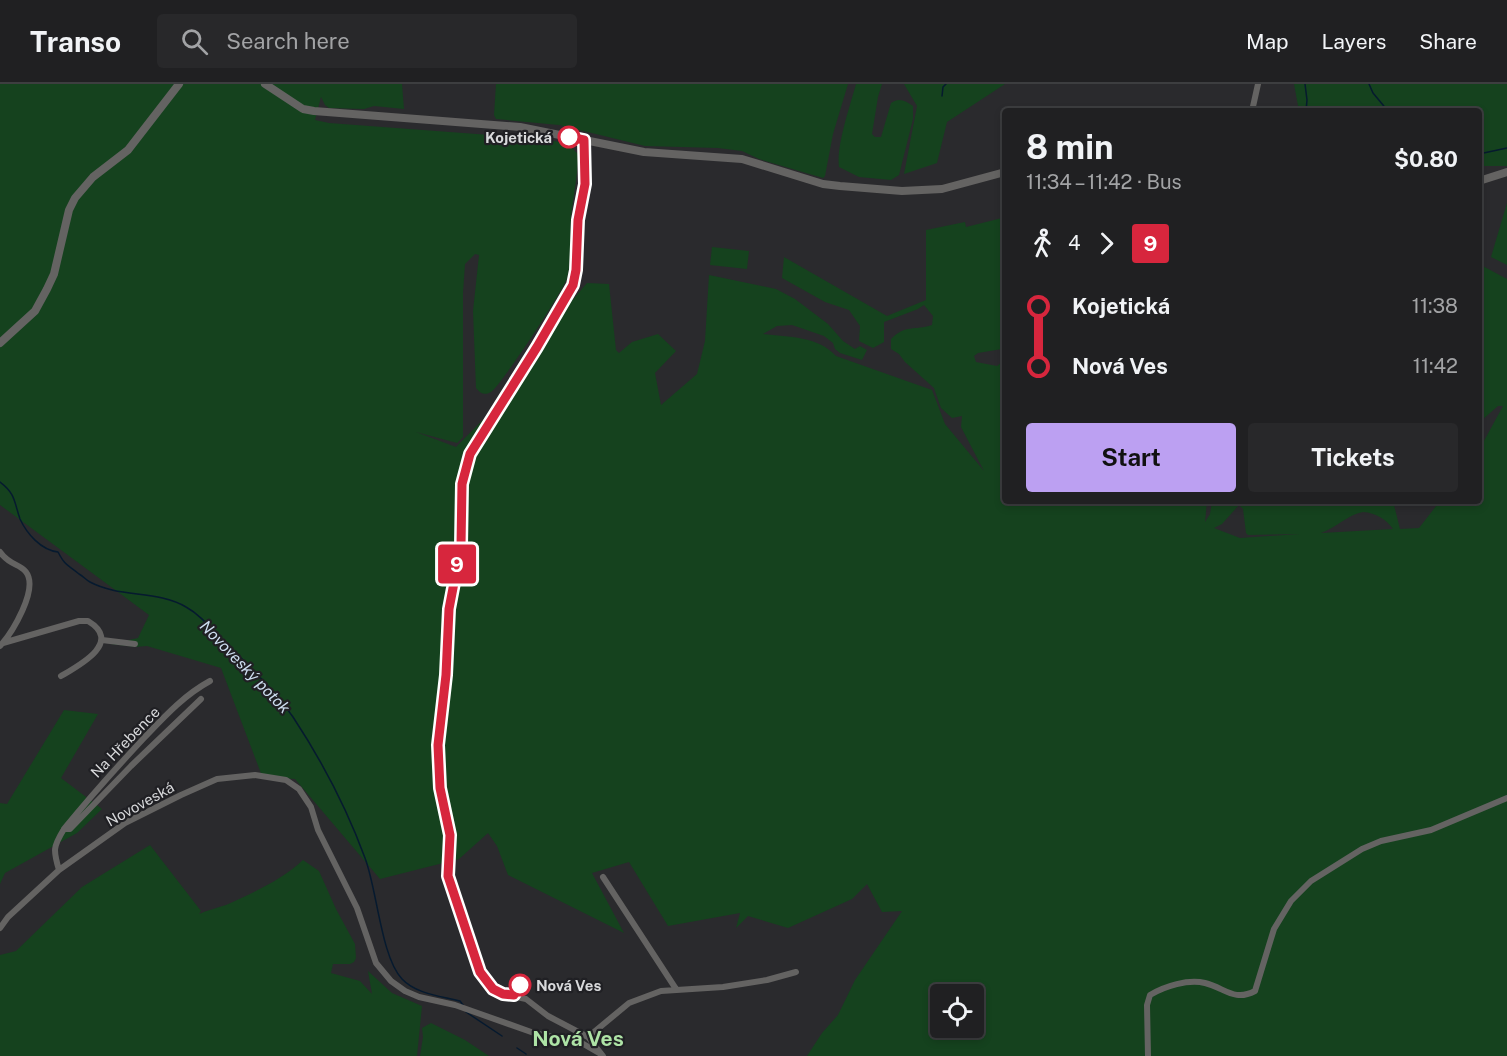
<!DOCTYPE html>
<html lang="en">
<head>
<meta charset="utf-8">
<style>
	body { margin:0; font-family:"Public Sans",sans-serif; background:#28282a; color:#f1f3f6; height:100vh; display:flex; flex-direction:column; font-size:22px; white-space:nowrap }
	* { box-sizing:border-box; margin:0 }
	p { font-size:20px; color:#a2a3a5 }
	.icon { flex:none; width:33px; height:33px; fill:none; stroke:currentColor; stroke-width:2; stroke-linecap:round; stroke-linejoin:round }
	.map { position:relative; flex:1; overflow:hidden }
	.panel { position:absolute; left:1002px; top:24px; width:480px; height:396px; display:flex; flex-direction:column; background:#202022; border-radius:6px; box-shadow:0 3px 9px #0003,0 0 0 2px #3d3e40 }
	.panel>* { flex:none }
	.badge { padding:0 12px; border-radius:4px; font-size:21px; line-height:39px }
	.controls { position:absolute; left:930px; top:900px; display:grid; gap:12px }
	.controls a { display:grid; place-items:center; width:54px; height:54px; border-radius:6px; background:#202022; box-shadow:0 3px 9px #0003,0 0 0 2px #3d3e40; font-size:30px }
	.map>.badge { position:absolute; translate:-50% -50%; box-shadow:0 0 0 3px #fff }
	.legs { display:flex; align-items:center; gap:9px; height:66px; padding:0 24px; font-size:20px }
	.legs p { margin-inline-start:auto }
	.head { display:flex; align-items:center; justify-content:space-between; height:102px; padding:0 24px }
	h1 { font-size:33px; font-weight:700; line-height:45px }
	.action { display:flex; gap:12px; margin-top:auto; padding:12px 24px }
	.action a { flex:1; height:69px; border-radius:6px; background:#bca0f2; color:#111; font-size:24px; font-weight:700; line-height:69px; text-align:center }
	.action a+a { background:#28282a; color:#f1f3f6 }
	ul { padding:0 24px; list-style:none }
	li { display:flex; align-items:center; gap:21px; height:60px; font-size:22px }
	li i { display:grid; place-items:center; width:9px; height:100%; margin:0 8px; background:currentColor }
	li i::after { content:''; width:15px; height:15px; margin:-8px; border:4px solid; border-radius:50%; background:#202022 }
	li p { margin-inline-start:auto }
	li:first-child i { background:linear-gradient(#0000 50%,currentColor 0) }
	li:last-child i { background:linear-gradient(currentColor 50%,#0000 0) }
	header { display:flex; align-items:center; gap:36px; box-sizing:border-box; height:84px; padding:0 30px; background:#202022; border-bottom:2px solid #3d3e40 }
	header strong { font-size:28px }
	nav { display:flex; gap:33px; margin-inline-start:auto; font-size:21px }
	.search { width:420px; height:54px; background:#28282a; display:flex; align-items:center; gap:15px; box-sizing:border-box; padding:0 21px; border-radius:6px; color:#a2a3a5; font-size:22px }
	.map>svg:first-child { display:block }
	.green { fill:#15421e; fill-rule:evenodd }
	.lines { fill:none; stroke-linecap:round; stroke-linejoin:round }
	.stream { stroke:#061a2f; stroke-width:1.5 }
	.minor { stroke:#646362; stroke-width:6 }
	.tertiary { stroke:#646362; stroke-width:8 }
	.line-1-casing { stroke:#fff; stroke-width:14 }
	.line-1 { stroke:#d7263d; stroke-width:9 }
	.stop-1-dot { fill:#fff; stroke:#d7263d; stroke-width:3 }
	.labels { text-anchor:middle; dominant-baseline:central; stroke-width:4.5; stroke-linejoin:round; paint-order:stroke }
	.stop-label { font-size:15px; font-weight:bold; fill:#d8d9db; stroke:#202024; text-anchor:end }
	.street-label { font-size:15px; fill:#d8d9db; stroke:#202024 }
	.water-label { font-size:16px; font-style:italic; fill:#cdddef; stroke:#202024 }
	.district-label { font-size:21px; font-weight:bold; fill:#aee3a6; stroke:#202024 }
</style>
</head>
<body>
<header>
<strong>Transo</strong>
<div class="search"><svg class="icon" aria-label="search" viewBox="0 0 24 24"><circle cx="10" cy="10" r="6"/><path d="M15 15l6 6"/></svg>Search here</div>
<nav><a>Map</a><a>Layers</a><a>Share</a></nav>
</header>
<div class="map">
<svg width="1507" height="972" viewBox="0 0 1507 972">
	<rect width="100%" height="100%" fill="#2a2a2d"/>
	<path class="green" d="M 0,0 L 402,0 L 404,25 L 374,22 L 364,25 L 329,24 L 325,21 L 321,13 L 315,36 L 329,39 L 545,55 L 568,60 L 578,70 C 578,91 573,113 571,134 C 570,152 572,177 567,194 C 564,206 500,303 491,308 C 484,312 480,309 476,304 L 473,227 L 479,171 L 475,170 L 465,180 L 463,209 L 463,353 L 457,359 L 416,348 L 456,363 L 521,297 L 569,220 L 587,199 L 609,200 L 616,266 L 619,269 L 632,258 L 658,250 L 676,267 L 655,289 L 661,321 L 697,290 L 705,257 L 709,191 L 776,205 L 795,215 L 828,240 L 843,257 L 855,265 L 860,262 L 867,266 L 862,276 L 840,269 L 835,265 L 833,259 L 824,252 L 792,241 L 777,242 L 763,250 C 789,253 818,252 836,272 L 932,306 L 945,340 L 984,387 L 961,343 L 962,332 L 952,334 L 941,324 L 934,304 L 905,278 L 899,270 L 891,265 L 891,255 C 906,240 914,247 932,241 L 933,232 L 924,221 L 918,225 L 884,238 L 884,258 L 873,264 L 859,257 L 860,242 L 849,226 L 825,218 L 782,194 L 784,173 L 887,232 L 926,216 L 926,146 L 965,138 L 966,143 L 1002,134 L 1004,261 L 1002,265 L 978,269 L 974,272 L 976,278 L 997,282 L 1005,276 L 1005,386 L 1003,389 L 1005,389 L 1005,417 L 1207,417 L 1205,438 L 1210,430 L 1212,417 L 1393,417 L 1400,445 L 1419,444 L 1440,417 L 1479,417 L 1479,366 L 1503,322 L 1498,322 L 1482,336 L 1479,336 L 1479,180 L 1507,195 L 1507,972 L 807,972 L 822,949 L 838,931 L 855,896 L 902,827 L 882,828 L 867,800 L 852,815 L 788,844 L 748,832 L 736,844 L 740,829 L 668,842 L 629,778 L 592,789 L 624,849 L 508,791 L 497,762 L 488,749 L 459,775 L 380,795 L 295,695 L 262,692 L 221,584 L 147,562 L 135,563 L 111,560 L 138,554 L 149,531 L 0,421 ZM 1239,421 L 1243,425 L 1246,449 L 1248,451 L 1300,450 L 1240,454 L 1214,444 L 1222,440 ZM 1363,428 C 1376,429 1386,435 1393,445 L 1321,449 C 1336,444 1347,431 1363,428 ZM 940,910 L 974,910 L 974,944 L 940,944 Z
		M 496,0 L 848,0 L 833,50 L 825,92 L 823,94 L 759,75 L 742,67 L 718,64 L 645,62 L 559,41 L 496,35 L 494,31 Z
		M 856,0 L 882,0 L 878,13 L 872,50 L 875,53 L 881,53 L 891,19 C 899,13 906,17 913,22 L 913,35 L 899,91 L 891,96 L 859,93 L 839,83 C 836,62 850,22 856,0 Z
		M 904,0 L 1005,0 L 947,38 L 937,79 L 904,90 L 917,22 Z
		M 1294,0 L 1507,0 L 1507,82 L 1479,82 L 1479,27 L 1299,27 Z
		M 1507,119 L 1507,181 L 1491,173 Z
		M 712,163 L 749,167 L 747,185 L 710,181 Z
		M 64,626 L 98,630 L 61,694 L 102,725 L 77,749 L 5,789 L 0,800 L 0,719 L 7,720 Z
		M 150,761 L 201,827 L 199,830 C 208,826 217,824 226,821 C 252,809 282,796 303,776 L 319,787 L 336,825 L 355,860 L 356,874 L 354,878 L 350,880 L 333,880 L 331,889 L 360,897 L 372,910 L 368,887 L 392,909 L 422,922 L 417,972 L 0,972 L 0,871 L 16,867 L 82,803 Z
		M 431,939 L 465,956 L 489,972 L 420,972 L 423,953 L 422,944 Z"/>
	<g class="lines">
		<path class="stream" d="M 1305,0 L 1307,16 L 1306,27
			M 1369,0 L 1373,9 L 1388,27
			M 942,12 L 943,3 L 946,0
			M 1479,70 L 1507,64
			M 0,398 C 16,410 14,418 20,435 C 27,450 41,466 58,468 C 66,483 67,480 79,490 C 83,492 86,496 90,498 C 120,514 157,506 186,523 C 199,530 209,542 219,553 C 245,577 273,604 293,633 C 322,677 347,725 365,774 C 377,805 381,873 402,895 C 416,910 441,912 460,917 L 463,921
			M 466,928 L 502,952
			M 517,964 L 526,970"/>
		<path class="minor" d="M 1252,27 L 1258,0
			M 584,56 L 585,100 L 578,136 L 576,187 L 573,201 L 537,263 L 470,370 L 462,400 L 461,462 L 449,525 L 446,591 L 438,661 L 439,692 L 450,751 L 448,792 L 480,888 L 493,905 L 503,910 L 526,915 L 548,932 L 588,953 L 603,972
			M 0,468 C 10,482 19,479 26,488 C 39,505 12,549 0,562
			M 102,556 L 135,560
			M 3,559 L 79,537 L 88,537 C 123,558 80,581 61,592
			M 64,745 C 90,713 116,684 144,654 C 164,633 184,611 210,597
			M 59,786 C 53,766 53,763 64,745 L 70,745 L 131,682 L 201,615
			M 603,793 L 676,905
			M 0,844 L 8,833 L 59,786 L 125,739 L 181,711 L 217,695 L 255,691 L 286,696 L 299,705 L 311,723 L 318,746 L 357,824 L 376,879 L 391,897 L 405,907 L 419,913 L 455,921 L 534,949 L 580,958 L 599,969
			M 588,953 L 629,919 L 661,907 L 723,903 L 767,896 L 796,888
			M 1148,972 L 1147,921 L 1150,911 C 1165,902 1188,895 1205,899 C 1225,904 1234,918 1255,907 L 1274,845 L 1291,817 L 1311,797 L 1362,765 L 1381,757 L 1431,746 L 1507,714"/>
		<path class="tertiary" d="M 265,0 L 303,25 L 314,27 L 520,43 L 644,68 L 742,75 L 823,100 L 840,102 L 902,107 L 942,105 L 1005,88
			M 1479,97 L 1507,88
			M 0,259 L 35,227 L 47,205 L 54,190 L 69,126 L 75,114 L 93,93 L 128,66 L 179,0"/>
	</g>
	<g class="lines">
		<g class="line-1-casing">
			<path id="line-1" d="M 520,901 L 514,911 L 503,910 L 493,905 L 480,888 L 448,792 L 450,751 L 440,704 L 438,661 L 446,591 L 449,525 L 461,462 L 462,400 L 470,370 L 537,263 L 573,201 L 576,186 L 578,136 L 585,100 L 584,56 L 569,53"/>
		</g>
		<use href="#line-1" class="line-1"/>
	</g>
	<g class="stop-1-dot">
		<circle cx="569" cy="53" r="10"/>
		<circle cx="520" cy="901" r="10"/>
	</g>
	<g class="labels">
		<g class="stop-label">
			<text x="552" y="53">Kojetická</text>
			<text x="536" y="901" text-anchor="start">Nová Ves</text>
		</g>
		<g class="street-label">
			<text transform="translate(125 658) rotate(-46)">Na Hřebence</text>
			<text transform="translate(140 720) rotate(-29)">Novoveská</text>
		</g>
		<g class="water-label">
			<text transform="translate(245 583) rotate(46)">Novoveský potok</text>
		</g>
		<g class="district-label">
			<text x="578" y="954">Nová Ves</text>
		</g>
	</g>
</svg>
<div class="controls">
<a><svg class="icon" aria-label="locate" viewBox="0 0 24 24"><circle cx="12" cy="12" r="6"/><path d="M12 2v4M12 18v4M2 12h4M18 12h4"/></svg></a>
</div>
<b class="badge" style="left:457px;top:480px;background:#d7263d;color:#fff">9</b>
<section class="panel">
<div class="head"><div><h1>8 min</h1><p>11:34 – 11:42 · Bus</p></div><b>$0.80</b></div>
<div class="legs"><svg class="icon" aria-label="walk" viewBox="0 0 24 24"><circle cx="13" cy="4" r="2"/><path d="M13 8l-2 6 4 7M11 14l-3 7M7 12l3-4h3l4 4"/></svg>4<svg class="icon" aria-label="forward" viewBox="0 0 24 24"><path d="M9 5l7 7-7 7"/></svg><b class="badge" style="background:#d7263d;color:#fff">9</b></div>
<ul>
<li><i style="color:#d7263d"></i><b>Kojetická</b><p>11:38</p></li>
<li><i style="color:#d7263d"></i><b>Nová Ves</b><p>11:42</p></li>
</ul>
<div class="action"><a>Start</a><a>Tickets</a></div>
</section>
</div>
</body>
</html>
